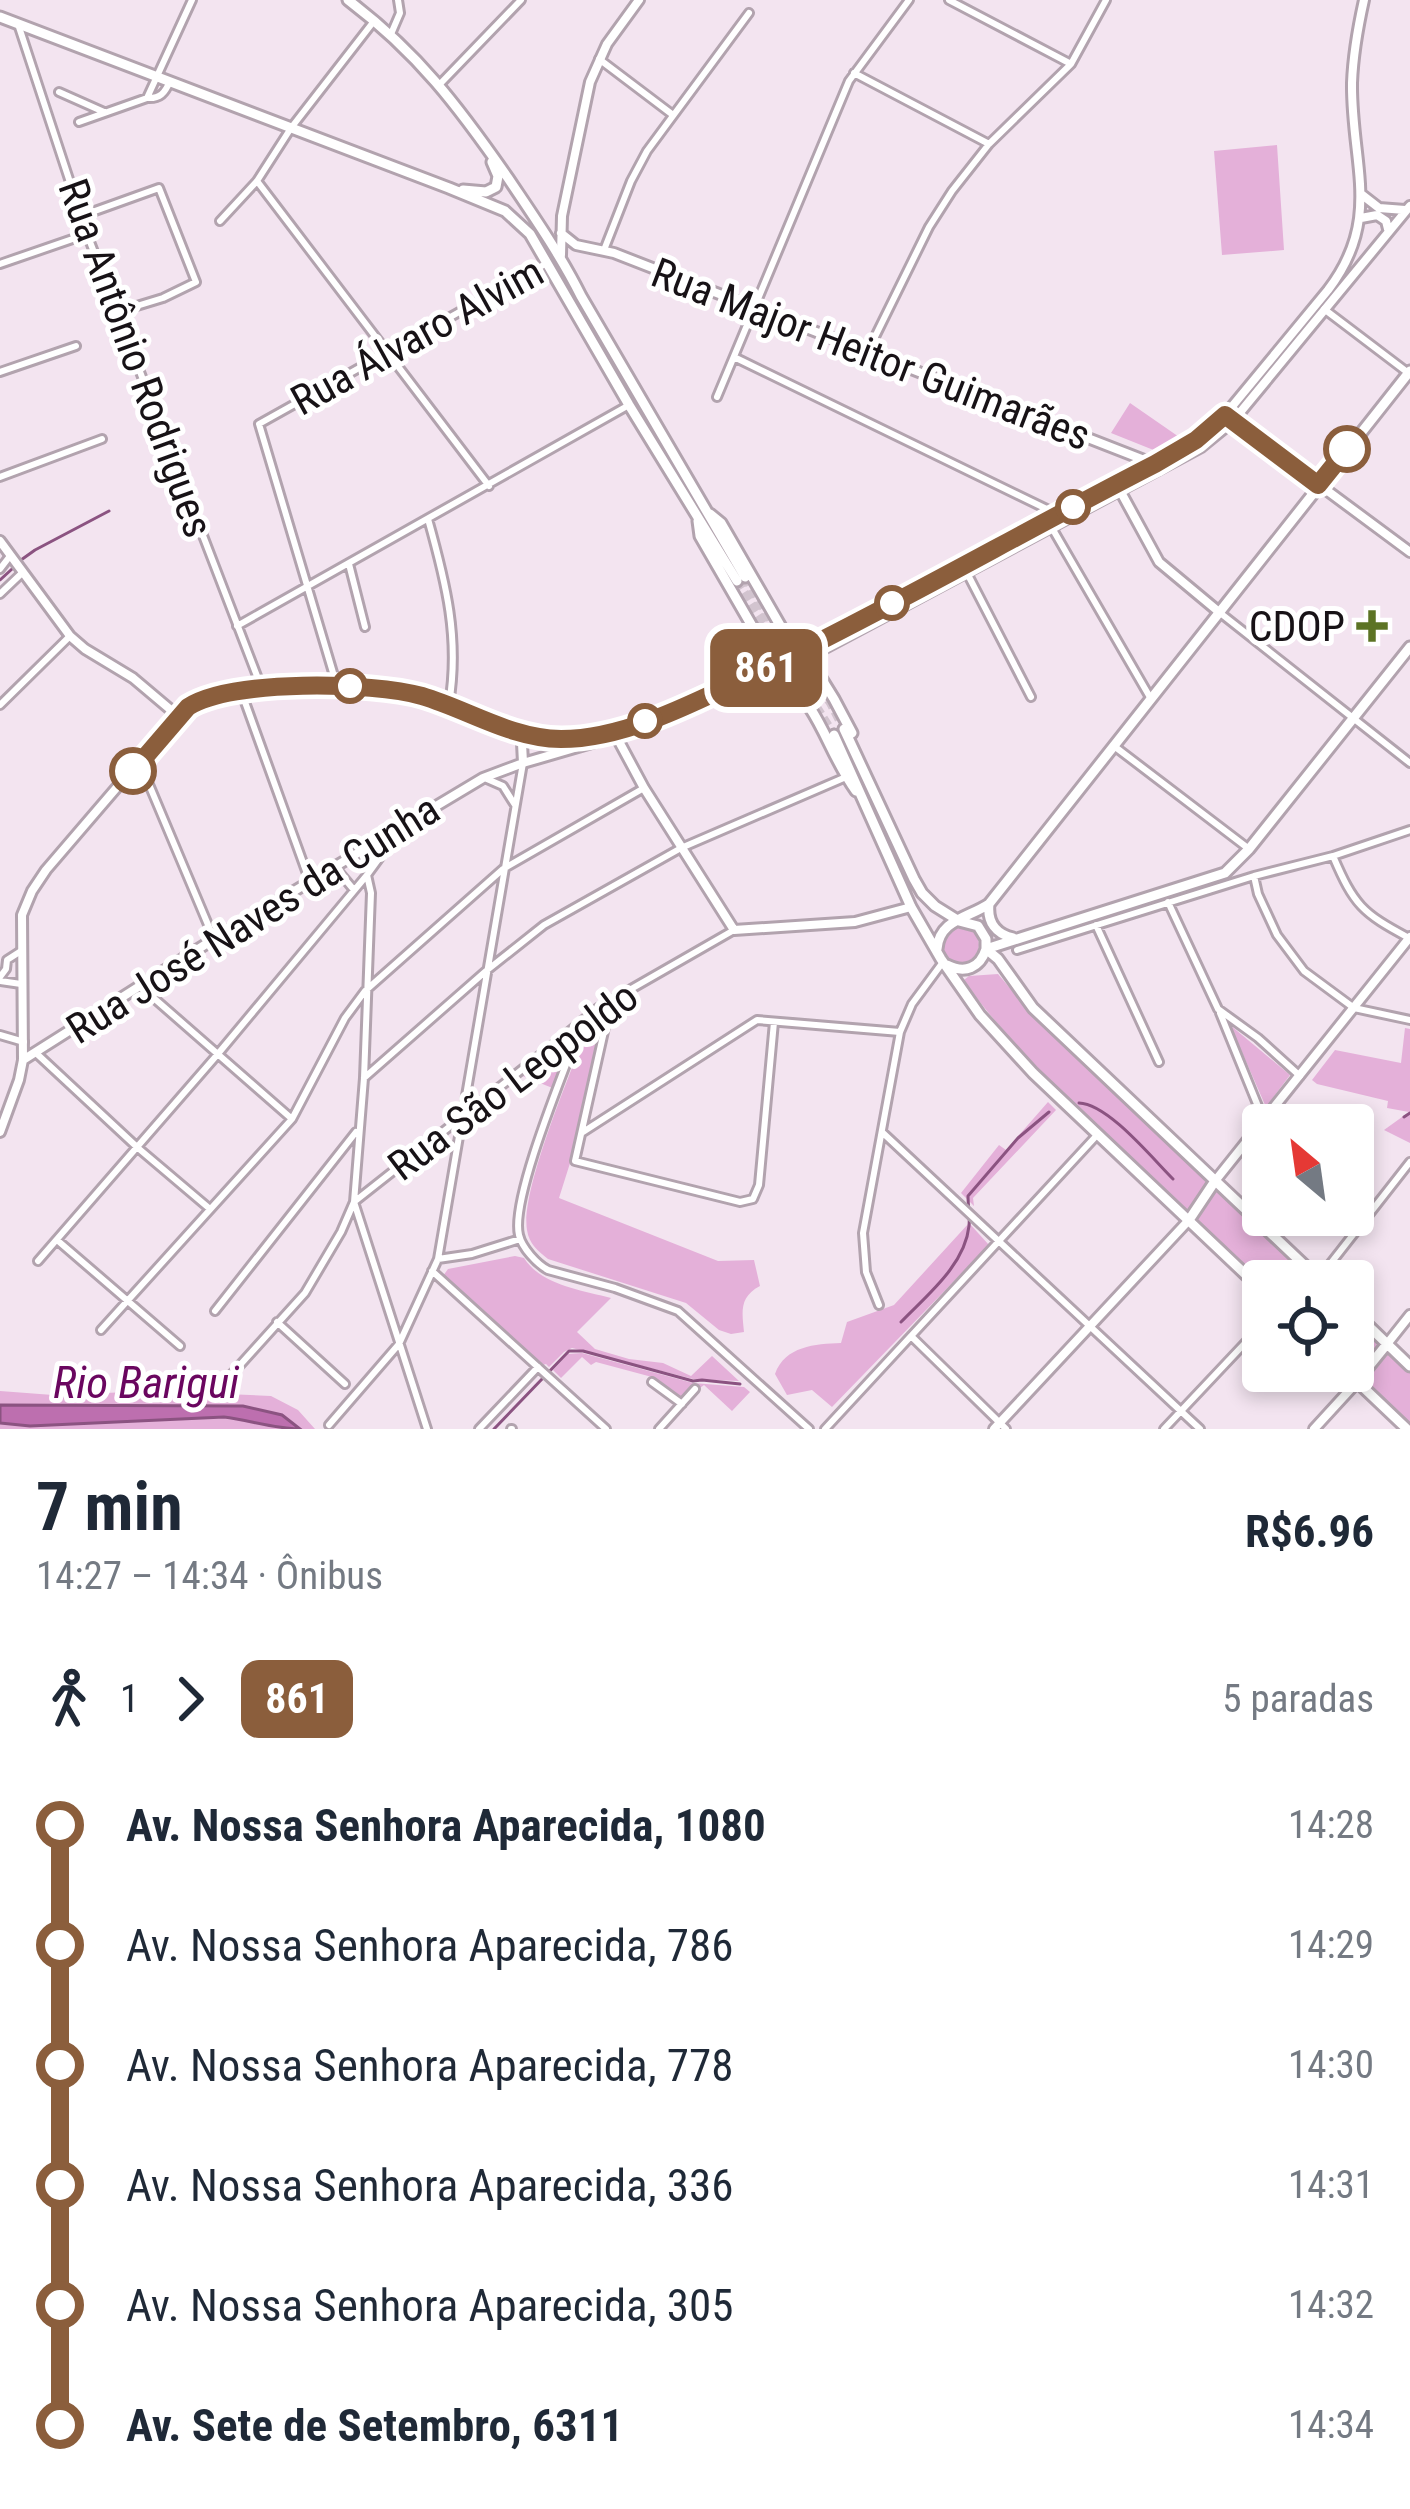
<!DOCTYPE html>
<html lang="pt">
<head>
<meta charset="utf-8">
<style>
	body { margin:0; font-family:"Roboto Condensed",sans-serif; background:#f6f6f7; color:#1f2937; height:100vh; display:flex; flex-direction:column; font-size:45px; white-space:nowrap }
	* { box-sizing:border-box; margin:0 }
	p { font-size:39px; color:#747a83 }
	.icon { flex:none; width:66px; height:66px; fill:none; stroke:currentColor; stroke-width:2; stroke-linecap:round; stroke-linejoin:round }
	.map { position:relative; height:1429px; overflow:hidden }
	.drawer { display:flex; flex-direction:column; background:#fff; flex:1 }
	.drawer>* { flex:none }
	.badge { padding:0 24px; border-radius:18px; font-size:42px; line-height:78px }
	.needle { width:78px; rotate:331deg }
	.tools { position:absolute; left:1242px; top:1104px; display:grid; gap:24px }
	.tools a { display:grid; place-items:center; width:132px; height:132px; border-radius:12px; background:#fff; box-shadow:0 6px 18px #0003; font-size:60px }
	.map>.badge { position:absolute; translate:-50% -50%; box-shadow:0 0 0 6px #fff }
	.legs { display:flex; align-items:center; gap:18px; height:132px; padding:0 36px; font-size:39px }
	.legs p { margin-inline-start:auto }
	.overview { display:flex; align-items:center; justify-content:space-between; height:204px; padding:0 36px }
	h1 { font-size:66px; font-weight:700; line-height:90px }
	ul { padding:0 36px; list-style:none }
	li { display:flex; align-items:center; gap:42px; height:120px; font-size:45px }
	li i { display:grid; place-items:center; width:18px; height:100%; margin:0 15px; background:currentColor }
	li i::after { content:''; width:30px; height:30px; margin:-15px; border:9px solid; border-radius:50%; background:#fff }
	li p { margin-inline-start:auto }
	li:first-child i { background:linear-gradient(#0000 50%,currentColor 0) }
	li:last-child i { background:linear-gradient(currentColor 50%,#0000 0) }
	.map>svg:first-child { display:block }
	.green { fill:#e4b0d9 }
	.water { fill:#bd6faf; stroke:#8b5381; stroke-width:3 }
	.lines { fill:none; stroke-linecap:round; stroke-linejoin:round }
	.stream { stroke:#8b5381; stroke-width:3 }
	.primary-tunnel { stroke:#d2c4cf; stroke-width:9; stroke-dasharray:9 4.5; stroke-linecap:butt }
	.minor-casing { stroke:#b2a3ae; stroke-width:12 }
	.tertiary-casing { stroke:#b2a3ae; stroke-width:14 }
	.secondary-casing { stroke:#b2a3ae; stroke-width:14 }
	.primary-casing { stroke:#b2a3ae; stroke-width:15 }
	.minor { stroke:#fff; stroke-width:6 }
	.tertiary { stroke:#fff; stroke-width:8 }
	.secondary { stroke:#fff; stroke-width:8 }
	.primary { stroke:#fff; stroke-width:9 }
	.line-1-casing { stroke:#fff; stroke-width:27 }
	.line-1 { stroke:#8b5e3c; stroke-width:18 }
	.stop-1-dot { fill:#fff; stroke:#8b5e3c; stroke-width:6 }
	.poi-dot { fill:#5c7324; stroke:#fff; stroke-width:4.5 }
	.labels { text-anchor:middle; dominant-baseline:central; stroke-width:10; stroke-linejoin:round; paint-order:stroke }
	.street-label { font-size:42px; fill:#171216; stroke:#fff }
	.poi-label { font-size:42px; fill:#171216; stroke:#fff; text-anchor:end }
	.water-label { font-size:45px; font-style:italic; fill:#6a065f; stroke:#fff }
</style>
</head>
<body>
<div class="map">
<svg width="1410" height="1429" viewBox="0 0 1410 1429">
	<rect width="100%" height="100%" fill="#f3e4f0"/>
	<path class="green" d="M 1277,145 L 1284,250 L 1222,255 L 1214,151 Z
		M 1130,403 L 1182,439 L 1161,453 L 1111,433 Z
		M943 945a18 18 0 1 1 36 0a18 18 0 1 1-36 0Z
		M 998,974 L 1029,1011 L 1215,1181 L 1317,1281 L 1263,1281 L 1263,1287 C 1209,1235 1156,1183 1103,1131 C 1053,1083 1003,1037 964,980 L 969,976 Z
		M 600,1018 L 601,1025 L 571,1160 L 559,1198 L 718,1261 L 754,1260 L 760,1286 C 739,1297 742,1312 744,1332 L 731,1334 L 719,1330 L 686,1303 L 548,1259 C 538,1251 529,1244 527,1230 C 520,1191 573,1067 589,1025 Z
		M 1230,1025 L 1290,1075 L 1266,1107 Z
		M 1405,1028 L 1410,1029 L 1410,1143 L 1384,1130 L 1409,1112 L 1387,1108 L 1388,1101 L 1317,1084 L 1312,1080 L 1335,1050 L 1401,1063 Z
		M 576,1033 L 555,1089 L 520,1075 Z
		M 1048,1102 L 1056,1110 L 973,1198 L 974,1206 L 961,1193 L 999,1145 L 1006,1150 Z
		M 969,1223 L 989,1245 L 832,1407 L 812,1390 L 787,1395 L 775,1374 C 785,1346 815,1344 841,1343 L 847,1322 L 894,1305 Z
		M 515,1256 L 524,1258 C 541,1285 581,1290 611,1298 L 577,1332 L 595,1349 L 629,1359 L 663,1363 L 691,1376 L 712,1356 L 739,1381 L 693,1379 L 572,1348 L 564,1352 L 549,1367 L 546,1364 L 543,1365 L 443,1276 L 448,1269 Z
		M 1353,1315 L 1410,1370 L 1410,1428 L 1351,1371 Z
		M 582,1353 L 693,1383 L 744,1387 L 750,1392 L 732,1411 L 704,1385 L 700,1388 L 691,1387 L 679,1399 L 652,1377 L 596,1362 L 591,1365 L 582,1357 L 561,1378 L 553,1370 L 568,1354 Z
		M 0,1391 L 53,1395 L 155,1391 L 271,1396 L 298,1410 L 315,1429 L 300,1429 L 282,1415 L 0,1405 Z
		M 224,1417 L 251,1420 L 282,1429 L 0,1429 L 0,1423 L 30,1426 Z"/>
	<path class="water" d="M 0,1405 L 243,1406 L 282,1415 L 300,1429 C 275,1429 249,1420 224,1417 L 30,1426 L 0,1423 Z"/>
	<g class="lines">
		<path class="stream" d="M 21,560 L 35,550 L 109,511
			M 0,580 L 12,569
			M 1079,1103 C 1108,1104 1151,1157 1173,1179
			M 1404,1117 L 1410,1113
			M 901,1322 C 927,1295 965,1265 969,1226 C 970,1216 968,1205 968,1196 L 1018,1138 L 1049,1112
			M 494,1429 L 569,1351 L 583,1351 L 693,1381 L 702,1380 L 740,1384"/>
		<path class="primary-tunnel" d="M 745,577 L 777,630 L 830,702 L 844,729
			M 737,581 L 834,735"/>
		<g class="minor-casing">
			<path id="minor" d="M 949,0 L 1071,64
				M 18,24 L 87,234 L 262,689
				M 391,34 L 400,13 L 398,0
				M 599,59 L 673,115
				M 854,73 L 989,144
				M 440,84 L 521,0
				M 59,92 L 104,112
				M 147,98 L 192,0
				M 79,122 L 147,98 C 160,99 165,93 170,81
				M 257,181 L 489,486
				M 81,216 L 159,188 L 196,282 L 163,298 L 117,312
				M 220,221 L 257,181 L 291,128 L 374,21
				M 604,250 L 631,181 L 647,151 L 749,13
				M 0,264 L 87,234
				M 1324,309 L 1407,372
				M 868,351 L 929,227 L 952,191 L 989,144 L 1071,64 L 1106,0
				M 734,357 L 1059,515
				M 0,372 L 76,346
				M 717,397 L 849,81 L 909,0
				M 0,477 L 102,439
				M 428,519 C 446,583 460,639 449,704
				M 1052,528 L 1151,699
				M 349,564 L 365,627
				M 0,569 L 10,556
				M 967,573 L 1031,697
				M 0,594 L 22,573
				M 1219,612 L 1410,763
				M 237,626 L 629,405
				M 337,686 L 259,424 L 547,263
				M 241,691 L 310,882
				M 0,705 L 70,636
				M 1114,746 L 1249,849
				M 140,763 L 214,939
				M 487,779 L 503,786 L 515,805
				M 1333,856 C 1354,905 1362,913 1409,938
				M 330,869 L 339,872 L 354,890
				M 367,875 L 371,893 L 364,1078 L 354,1202 L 427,1429
				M 1254,876 L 1258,894 L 1277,935 L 1304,971 L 1354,1008 L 1410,1020
				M 1168,902 L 1218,1009 L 1258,1038 L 1300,1076
				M 1096,925 L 1159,1062
				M 1017,950 L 1254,876 L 1333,856 L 1410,830
				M 0,977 L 6,969 L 7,960 L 21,951
				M 0,981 L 21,984
				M 140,986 L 292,1119
				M 598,1008 L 605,1027 L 575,1161 L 740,1202 L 753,1199 L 759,1185 L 774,1022
				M 1220,1013 L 1264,1121
				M 583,1020 C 568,1062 510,1198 519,1235 C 522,1248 537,1264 548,1270 L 615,1288 L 678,1311 L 809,1429
				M 0,1035 L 24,1042
				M 36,1053 L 138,1148 L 210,1209
				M 364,1078 L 486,971 L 544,925 L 681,848 L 846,777
				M 583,1132 L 757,1020 L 900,1032
				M 883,1133 L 1200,1429
				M 57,1240 L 180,1346
				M 438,1259 L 472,1254 L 520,1239
				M 38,1261 L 217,1055 L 367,875 L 402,827
				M 432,1271 L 606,1429
				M 1320,1277 L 1410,1162
				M 879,1305 L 866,1272 L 863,1233 L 900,1032 L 912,1004 L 943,962
				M 215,1311 L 356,1132
				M 277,1322 L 345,1384
				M 101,1330 L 292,1119 L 345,1018 L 365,991 L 503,869 L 644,788
				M 911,1336 L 1006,1429
				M 231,1375 L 305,1293 L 341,1232 L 354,1202 L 553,1045 L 598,1008 L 734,930
				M 652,1382 L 682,1404
				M 329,1425 L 399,1344 L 438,1259 L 523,763
				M 479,1429 L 538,1367
				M 511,1429 L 512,1429
				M 659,1429 L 695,1389
				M 825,1429 L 1098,1134
				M 1164,1429 L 1263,1324"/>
		</g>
		<g class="tertiary-casing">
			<path id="tertiary" d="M 561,233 L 576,245 L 614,253 L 1157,465
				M 561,255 L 562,216 L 590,82 L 607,44 L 639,0
				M 1228,417 L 1410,552
				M 1117,485 L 1159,562 L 1219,612
				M 0,541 L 70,636 L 85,649 L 133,678 L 178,716
				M 615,734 L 644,788 L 734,930 L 855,922 L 911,907"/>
		</g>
		<g class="secondary-casing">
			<path id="secondary" d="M 1361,194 L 1379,208 L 1405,210
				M 1361,218 L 1377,215 L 1386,221 L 1388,229
				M 647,726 L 702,705 L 808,657 L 1201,447 L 1233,421 L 1410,206
				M 516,733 L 522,743 L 523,763
				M 23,1060 L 214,939 L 483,778 L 523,763 L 633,731
				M 0,1132 L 19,1080 L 23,1060 L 22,915 L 32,891 L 46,870 L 178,716 C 220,678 368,681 421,696 C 453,705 485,720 516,733 L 558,738 L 600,735 L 704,698 L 843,630 L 1155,464 L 1196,440 L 1225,415 L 1328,290 C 1383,218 1351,164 1352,83 C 1353,56 1358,27 1364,0
				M 1215,1181 L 1410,937
				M 1387,1344 L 1410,1315
				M 994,1429 L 1189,1220
				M 1314,1429 L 1357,1382"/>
		</g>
		<g class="primary-casing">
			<path id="primary" d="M 348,0 C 418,53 458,106 508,178 C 534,217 560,254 581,296 L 745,577
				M 0,17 L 449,188 L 505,211 L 530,234 L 629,405 L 737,581
				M 463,190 L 486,192 L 496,187 L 498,176 L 492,162
				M 710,514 L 721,523 L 781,627 L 801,651
				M 698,521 L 700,536 L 774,664
				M 808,657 L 834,699 L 852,733
				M 778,672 C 823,710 825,747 856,791
				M 844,729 L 914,879 L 922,893 L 935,906 L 959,921 L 978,926 L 986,939 L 986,949 L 998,959 L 1033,1008 L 1321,1281
				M 834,735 L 911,907 L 941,959 L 980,1015 L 1033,1073 L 1263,1291
				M 989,904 C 987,922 996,934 1013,938
				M 937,949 C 939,920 968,918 989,904 L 1410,371
				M 986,949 L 1225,873 L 1249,849 L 1410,647
				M 947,965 C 965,974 980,968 986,949
				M 1189,1220 L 1215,1181
				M 1353,1311 L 1410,1366
				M 1346,1371 L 1407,1429
				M 1357,1381 L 1387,1344"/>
		</g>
		<use href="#minor" class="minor"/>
		<use href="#tertiary" class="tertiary"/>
		<use href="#secondary" class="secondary"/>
		<use href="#primary" class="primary"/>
	</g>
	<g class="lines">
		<g class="line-1-casing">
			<path id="line-1" d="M 133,771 L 188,707 C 232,679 372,682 422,696 C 469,710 510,738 561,739 C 627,739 699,700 758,672 C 893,607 1022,532 1155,464 L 1196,440 L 1225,415 L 1318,485 L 1347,449"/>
		</g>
		<use href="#line-1" class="line-1"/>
	</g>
	<g class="stop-1-dot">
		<circle cx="1347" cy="449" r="21"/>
		<circle cx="1073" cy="507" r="15"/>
		<circle cx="892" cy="603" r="15"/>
		<circle cx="350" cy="686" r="15"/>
		<circle cx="645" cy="721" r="15"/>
		<circle cx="133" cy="771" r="21"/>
	</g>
	<path class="poi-dot" d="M1366 608h12v12h12v12h-12v12h-12v-12h-12v-12h12z"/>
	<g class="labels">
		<g class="street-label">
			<text transform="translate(417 336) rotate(-29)">Rua Álvaro Alvim</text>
			<text transform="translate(871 354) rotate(21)">Rua Major Heitor Guimarães</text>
			<text transform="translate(136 358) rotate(70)">Rua Antônio Rodrigues</text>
			<text transform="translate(253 919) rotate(-32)">Rua José Naves da Cunha</text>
			<text transform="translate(513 1081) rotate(-37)">Rua São Leopoldo</text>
		</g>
		<g class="poi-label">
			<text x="1345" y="626">CDOP</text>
		</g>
		<g class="water-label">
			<text x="146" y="1382">Rio Barigui</text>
		</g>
	</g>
</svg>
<div class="tools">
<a><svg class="needle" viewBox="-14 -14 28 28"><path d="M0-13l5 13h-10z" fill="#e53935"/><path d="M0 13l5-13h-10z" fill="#747a83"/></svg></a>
<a><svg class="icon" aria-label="locate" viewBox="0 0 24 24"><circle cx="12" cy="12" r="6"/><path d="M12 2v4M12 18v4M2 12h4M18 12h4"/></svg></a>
</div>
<b class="badge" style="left:766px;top:668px;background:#8b5e3c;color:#fff">861</b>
</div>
<section class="drawer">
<div class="overview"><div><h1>7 min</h1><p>14:27 – 14:34 · Ônibus</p></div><b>R$6.96</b></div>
<div class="legs"><svg class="icon" aria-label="walk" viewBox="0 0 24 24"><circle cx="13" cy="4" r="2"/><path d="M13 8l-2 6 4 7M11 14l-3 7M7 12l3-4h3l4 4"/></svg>1<svg class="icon" aria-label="forward" viewBox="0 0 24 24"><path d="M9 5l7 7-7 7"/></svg><b class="badge" style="background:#8b5e3c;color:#fff">861</b><p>5 paradas</p></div>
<ul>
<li><i style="color:#8b5e3c"></i><b>Av. Nossa Senhora Aparecida, 1080</b><p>14:28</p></li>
<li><i style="color:#8b5e3c"></i><span>Av. Nossa Senhora Aparecida, 786</span><p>14:29</p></li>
<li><i style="color:#8b5e3c"></i><span>Av. Nossa Senhora Aparecida, 778</span><p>14:30</p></li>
<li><i style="color:#8b5e3c"></i><span>Av. Nossa Senhora Aparecida, 336</span><p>14:31</p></li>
<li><i style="color:#8b5e3c"></i><span>Av. Nossa Senhora Aparecida, 305</span><p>14:32</p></li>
<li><i style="color:#8b5e3c"></i><b>Av. Sete de Setembro, 6311</b><p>14:34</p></li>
</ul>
</section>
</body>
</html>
